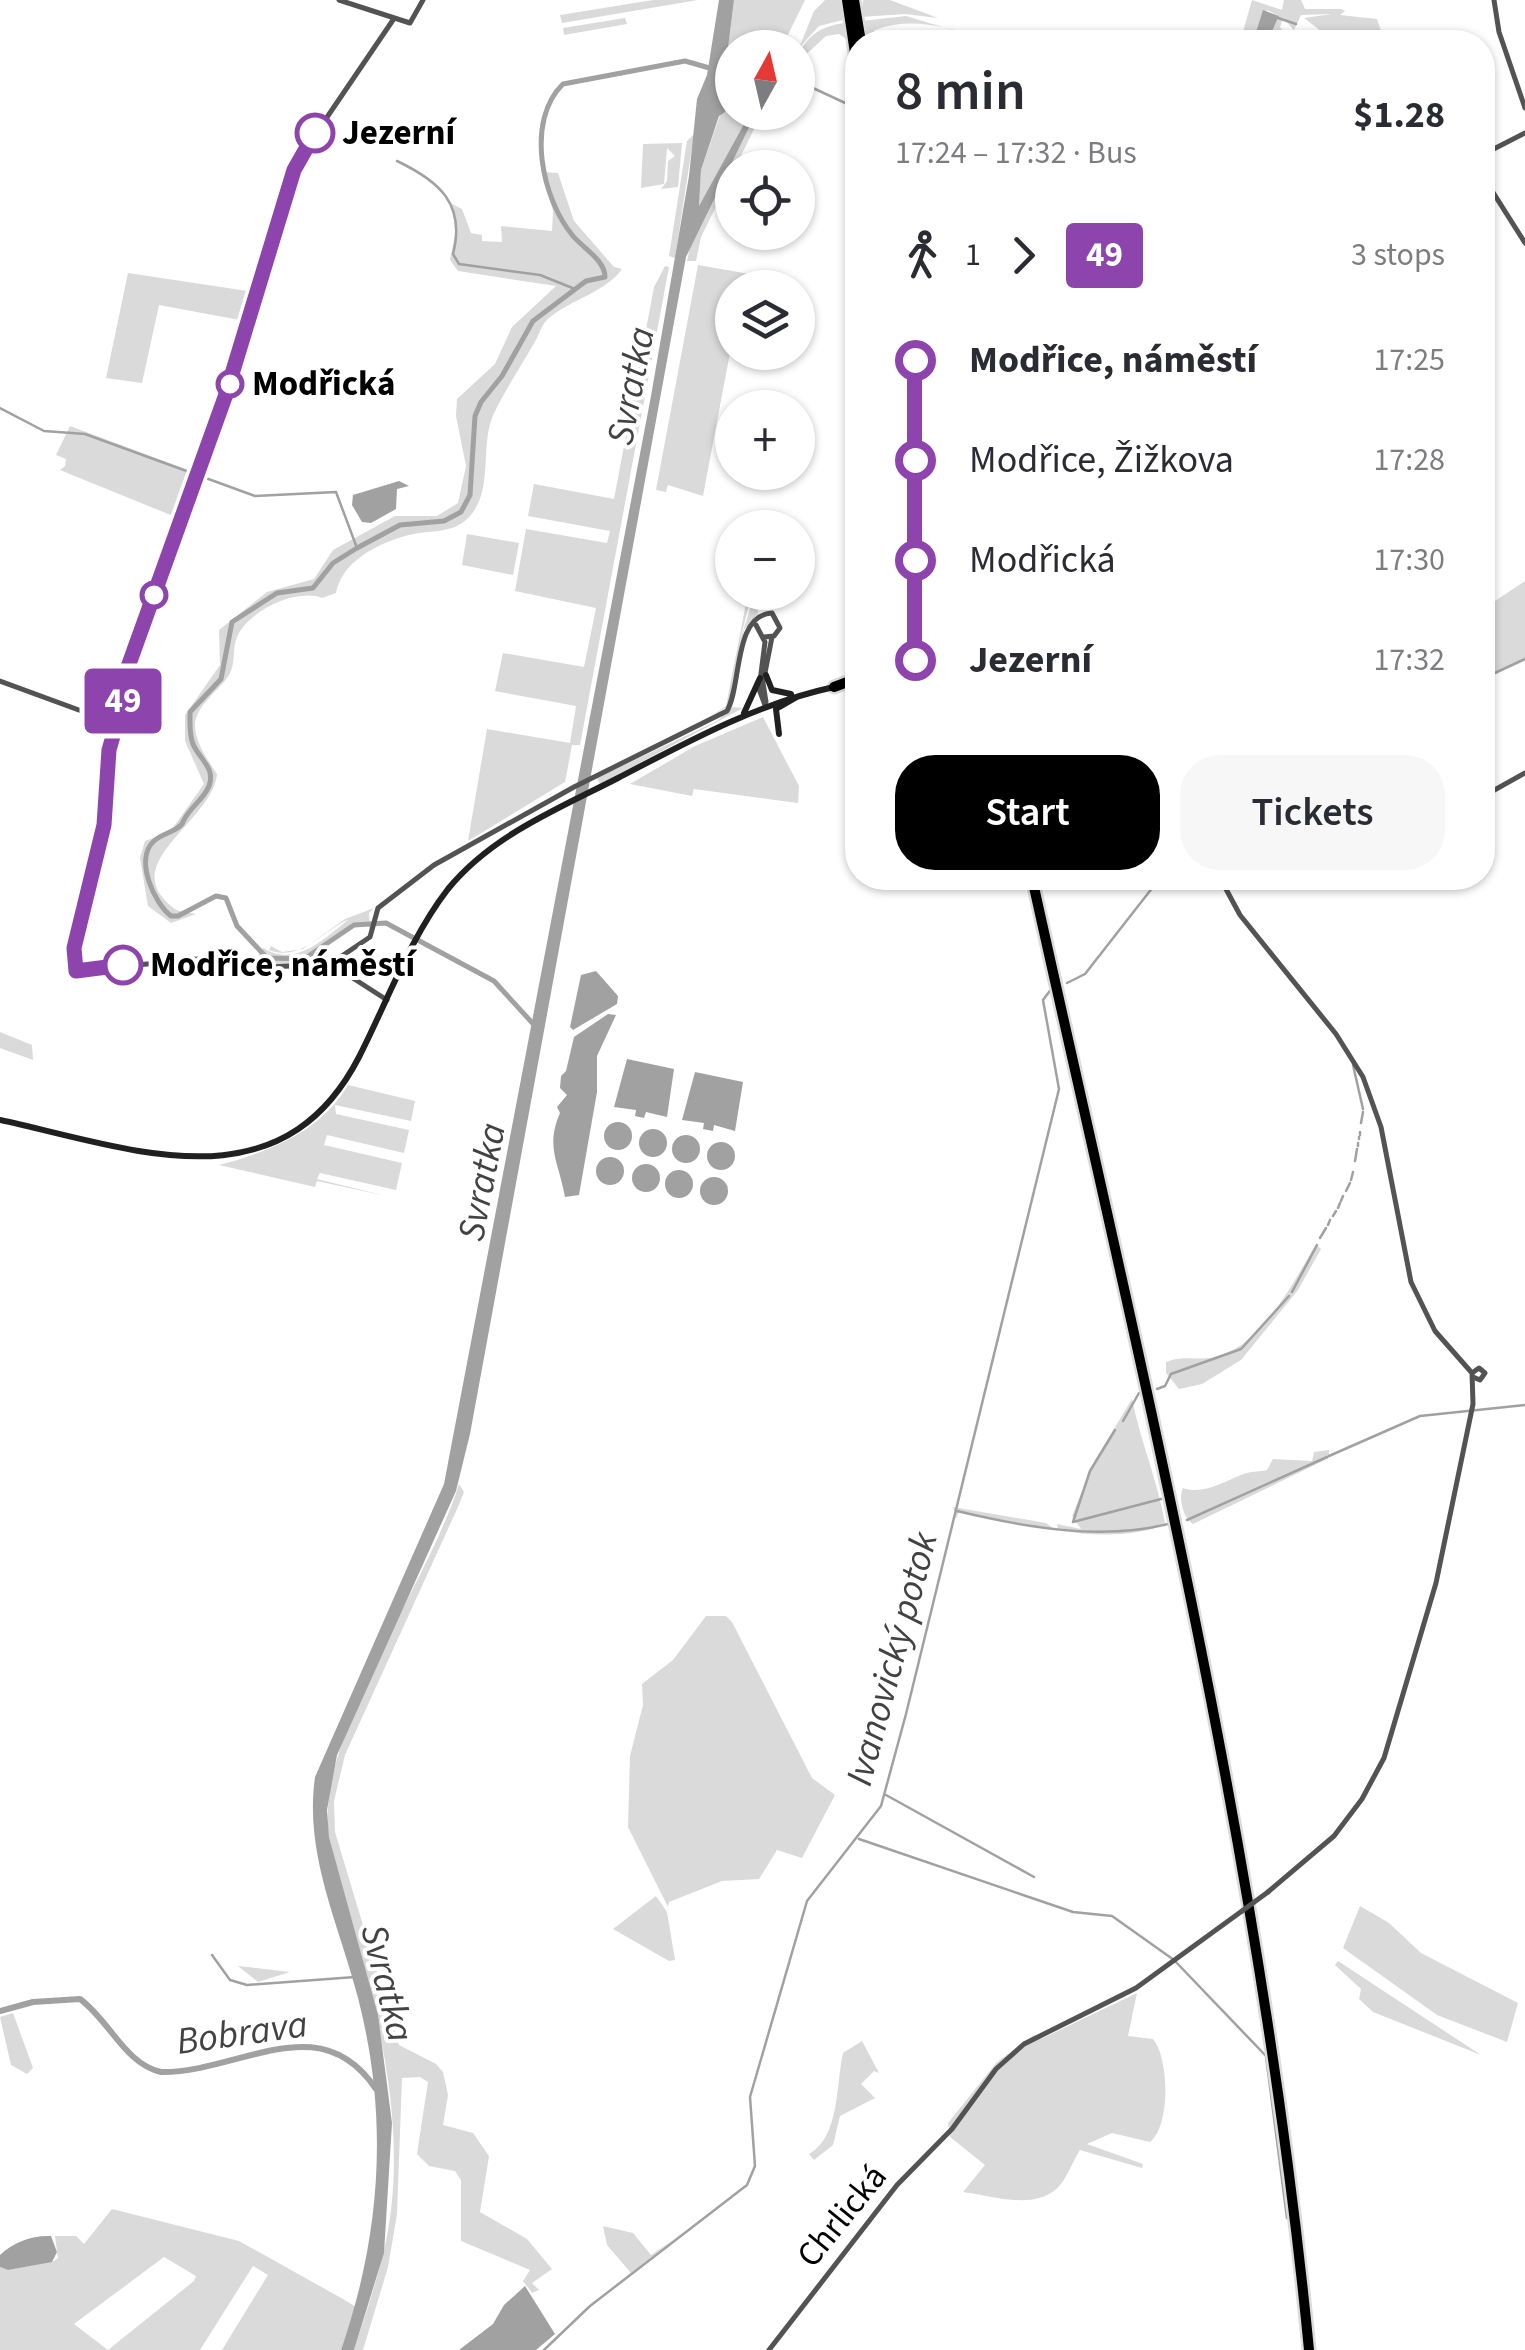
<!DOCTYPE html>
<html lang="en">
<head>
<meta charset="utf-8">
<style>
	body { margin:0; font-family:"Source Sans 3",sans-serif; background:#f7f7f7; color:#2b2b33; height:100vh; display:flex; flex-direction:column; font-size:38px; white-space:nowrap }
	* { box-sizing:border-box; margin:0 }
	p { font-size:32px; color:#7c7c81 }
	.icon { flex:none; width:55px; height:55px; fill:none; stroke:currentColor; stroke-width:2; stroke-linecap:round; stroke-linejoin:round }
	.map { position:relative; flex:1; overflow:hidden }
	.sheet { position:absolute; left:845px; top:30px; width:650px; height:860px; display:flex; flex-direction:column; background:#fff; border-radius:40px; box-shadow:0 2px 8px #0004 }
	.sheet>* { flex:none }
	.badge { padding:0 20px; border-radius:8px; font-size:35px; line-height:65px }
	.needle { width:65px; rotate:8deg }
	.tools { position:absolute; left:715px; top:30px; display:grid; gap:20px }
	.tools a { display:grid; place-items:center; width:100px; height:100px; border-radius:50%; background:#fff; box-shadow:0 2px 8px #0004; font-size:50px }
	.map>.badge { position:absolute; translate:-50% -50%; box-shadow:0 0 0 5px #fff }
	.legs { display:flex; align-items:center; gap:15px; height:110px; padding:0 50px; font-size:32px }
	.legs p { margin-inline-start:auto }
	.headline { display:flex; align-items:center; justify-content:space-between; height:170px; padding:0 50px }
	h1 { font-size:55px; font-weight:600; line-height:75px }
	.button { display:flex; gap:20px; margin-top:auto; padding:20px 50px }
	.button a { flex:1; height:115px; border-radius:40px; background:#000; color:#fff; font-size:40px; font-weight:600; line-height:115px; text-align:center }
	.button a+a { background:#f7f7f7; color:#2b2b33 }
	ul { padding:0 50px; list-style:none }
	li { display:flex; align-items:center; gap:35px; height:100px; font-size:38px }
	li i { display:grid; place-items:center; width:15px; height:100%; margin:0 12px; background:currentColor }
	li i::after { content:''; width:25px; height:25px; margin:-12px; border:8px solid; border-radius:50%; background:#fff }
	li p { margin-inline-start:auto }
	li:first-child i { background:linear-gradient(#0000 50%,currentColor 0) }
	li:last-child i { background:linear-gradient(currentColor 50%,#0000 0) }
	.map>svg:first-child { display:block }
	.green { fill:#dadada; fill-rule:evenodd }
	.water { fill:#a1a1a1 }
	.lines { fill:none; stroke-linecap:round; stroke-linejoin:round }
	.stream { stroke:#a1a1a1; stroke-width:2.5 }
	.canal { stroke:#a1a1a1; stroke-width:5 }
	.river { stroke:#a1a1a1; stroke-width:6 }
	.motorway-casing { stroke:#dbdbdb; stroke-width:15 }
	.tertiary { stroke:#535353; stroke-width:5 }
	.secondary { stroke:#202020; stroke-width:6 }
	.motorway { stroke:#000; stroke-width:10 }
	.tertiary-bridge { stroke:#535353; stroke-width:5 }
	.line-1-casing { stroke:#fff; stroke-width:22 }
	.line-1 { stroke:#8e44ad; stroke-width:15 }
	.stop-1-dot { fill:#fff; stroke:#8e44ad; stroke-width:5 }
	.labels { text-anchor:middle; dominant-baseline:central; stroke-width:8; stroke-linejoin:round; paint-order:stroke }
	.stop-label { font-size:35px; font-weight:bold; fill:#000; stroke:#fff; text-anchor:start }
	.street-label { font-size:35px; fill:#000; stroke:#fff }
	.water-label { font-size:38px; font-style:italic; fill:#424242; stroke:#fff }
</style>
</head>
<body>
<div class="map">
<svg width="1525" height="2350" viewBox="0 0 1525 2350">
	<rect width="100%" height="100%" fill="#fff"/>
	<path class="green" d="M 653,0 L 698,0 L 562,23 L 560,15 Z
		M 734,0 L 805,0 L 782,47 L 732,48 L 732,61 L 727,56 Z
		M 825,0 L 840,0 L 843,20 L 819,26 L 799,48 L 814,11 Z
		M 863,0 L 890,0 L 938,18 L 905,14 L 861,17 Z
		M 1252,0 L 1282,10 L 1284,0 L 1301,0 L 1305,9 L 1341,9 L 1345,11 L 1340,15 L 1377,19 L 1385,42 L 1335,42 L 1304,18 L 1332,14 L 1301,15 L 1294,30 L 1283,18 L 1280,27 L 1287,36 L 1267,42 L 1279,16 L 1267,10 L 1253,42 L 1240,42 Z
		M 906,16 L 979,38 C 945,26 910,17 875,30 L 866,42 L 862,21 Z
		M 625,18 L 627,24 L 564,35 L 563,28 Z
		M 844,23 L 846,39 L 839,34 L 826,36 L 798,62 C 801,38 821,26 844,23 Z
		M 732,67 L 732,112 L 750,113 L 699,206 L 701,170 L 725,101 L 730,101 Z
		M 756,113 L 762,113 L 701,237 L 696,261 L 687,261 L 691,242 Z
		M 694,134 L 675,258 L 669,256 L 687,141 Z
		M 682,143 L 678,187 L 661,189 L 667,181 L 668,161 L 675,156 L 667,148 L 664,184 L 641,188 L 643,144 Z
		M 543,172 L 558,173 L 574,221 L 614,267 L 622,269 C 606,292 570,300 549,318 C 543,323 540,331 537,338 C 525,360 501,396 492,418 C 480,450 494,494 467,519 C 452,534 428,530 409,535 C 378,543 342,561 336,593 L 322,598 C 296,588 248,611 237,637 C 232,649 236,663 229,675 C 219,691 196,705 195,725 C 195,743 208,760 217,774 C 212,823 113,864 175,909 C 181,913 190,912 196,914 L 171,923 L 148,906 L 140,858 L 145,841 L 170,832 L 204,784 L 185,741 L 185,715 L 220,665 L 219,630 L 267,592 L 314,579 L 333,550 L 395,516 L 437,516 L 458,503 L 466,466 L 456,416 L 457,399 L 495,364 L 512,327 L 556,286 L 458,271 L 450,260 L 456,229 L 450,203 L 462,209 L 471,233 L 482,235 L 482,241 L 502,242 L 501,226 L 552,231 L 553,211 Z
		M 698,265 L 772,278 L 770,287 L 732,288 L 732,342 L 703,496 L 668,485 L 666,492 L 656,490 Z
		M 665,266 L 669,267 L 580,745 L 572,745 L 565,782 L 468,841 L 487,729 L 570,743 L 576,706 L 495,691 L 503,653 L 584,667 L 596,608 L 515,591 L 526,529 L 607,543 L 610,531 L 528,516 L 534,484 L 614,499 L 654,287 Z
		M 128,273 L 254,292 L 245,321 L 159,305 L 142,383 L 106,378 Z
		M 70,426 L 196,473 L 178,518 L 50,466 L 60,470 L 65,466 L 66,459 L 56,455 Z
		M 467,534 L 519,543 L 513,575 L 462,565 Z
		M 1525,581 L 1525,659 L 1483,680 L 1483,609 Z
		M 748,593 L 752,593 L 739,644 L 755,593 L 758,613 L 744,630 L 729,706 L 708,718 L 726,706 Z
		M 733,707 L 743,708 L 600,784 L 597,778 L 717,721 Z
		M 763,717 L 799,786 L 798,803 L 694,789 L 692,796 L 630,784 L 695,746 Z
		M 374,908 L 369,913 L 370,930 L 367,922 C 320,935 319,974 261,962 L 258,956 L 263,948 C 296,968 324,939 349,919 C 320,933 300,962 269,950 L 271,946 L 282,952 L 303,949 L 345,919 Z
		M 0,1032 L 32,1045 L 33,1060 L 0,1048 Z
		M 348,1085 L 415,1101 L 411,1121 L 335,1105 L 336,1114 L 409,1130 L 404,1153 L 327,1135 L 324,1145 L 402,1163 L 396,1190 L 320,1173 L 317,1179 L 386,1196 L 317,1181 L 315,1187 L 219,1165 C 268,1152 321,1132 348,1085 Z
		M 1316,1244 L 1321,1249 L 1298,1290 L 1241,1360 L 1202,1384 L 1179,1389 L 1166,1373 L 1166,1362 C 1183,1354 1203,1362 1220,1356 C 1263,1342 1294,1282 1316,1244 Z
		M 1132,1399 C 1141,1443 1157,1479 1165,1523 C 1141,1538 1086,1536 1058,1530 L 1057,1524 L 1081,1529 L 1072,1516 L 1094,1462 Z
		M 1329,1450 L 1329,1458 L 1193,1524 C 1183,1518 1178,1498 1183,1488 C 1203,1495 1223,1482 1241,1475 C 1249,1471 1259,1472 1267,1470 L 1273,1459 L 1312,1461 L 1314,1452 Z
		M 459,1484 L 464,1492 L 458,1507 L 345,1755 L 334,1801 L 335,1832 L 399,2045 L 436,2064 L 443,2072 L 448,2095 L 443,2125 L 473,2133 L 489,2156 L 480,2212 L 527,2239 L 552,2269 L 532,2283 L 539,2290 L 532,2293 L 523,2281 L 530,2270 L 461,2241 L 461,2180 L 455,2171 L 429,2166 L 417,2154 L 428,2082 L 420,2077 L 402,2078 L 397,2214 L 388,2267 L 363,2350 L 354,2350 C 364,2319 375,2287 383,2255 C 417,2113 364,1972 329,1837 C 314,1736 428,1585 459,1484 Z
		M 953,1507 L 1046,1523 L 1054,1529 L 959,1512 L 956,1518 Z
		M 706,1616 L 726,1616 L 732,1622 L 812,1778 L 835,1795 L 802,1858 L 777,1850 L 759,1879 L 722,1881 L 669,1902 L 668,1907 L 628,1827 L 630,1756 L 643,1705 L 642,1684 L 673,1660 Z
		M 656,1896 L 667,1912 L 675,1960 L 669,1961 L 613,1929 Z
		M 1360,1906 L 1389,1923 L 1421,1953 L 1518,2003 L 1507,2042 L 1437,2015 L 1343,1948 Z
		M 1338,1961 L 1481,2055 L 1373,2012 L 1359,1999 L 1361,1989 L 1335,1965 Z
		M 238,1966 L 290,1972 L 258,1982 Z
		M 1137,1993 L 1128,2036 L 1153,2039 C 1169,2058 1171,2125 1150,2142 L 1112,2133 L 1087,2144 L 1143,2164 L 1142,2168 L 1080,2150 C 1073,2161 1068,2175 1061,2184 C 1039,2212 993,2196 963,2192 L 985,2165 L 950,2137 L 948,2123 L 997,2062 L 1034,2035 L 1041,2039 Z
		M 13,2013 L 33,2068 L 27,2074 L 11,2065 L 0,2017 Z
		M 862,2041 L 879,2073 L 874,2071 L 861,2084 L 875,2098 L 840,2116 L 833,2145 L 814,2160 L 809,2154 C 840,2137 836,2083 843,2053 Z
		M 112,2209 L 239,2241 L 343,2299 L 356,2307 L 341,2350 L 222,2350 L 268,2275 L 253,2266 L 200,2350 L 0,2350 L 0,2267 L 8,2270 L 54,2261 L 58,2258 L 55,2236 L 76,2236 L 84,2244 ZM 164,2257 L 196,2276 L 194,2281 L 108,2350 L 74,2324 Z
		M 603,2226 L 633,2233 L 651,2255 L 673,2240 L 631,2273 L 607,2245 Z"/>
	<path class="water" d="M 719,0 L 734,0 L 723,88 L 725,112 L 719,116 L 701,170 L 699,206 L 750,113 L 756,113 L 686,257 L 470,1434 L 456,1491 L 337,1755 L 327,1810 L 329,1837 L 378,2015 L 392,2123 L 384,2253 L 354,2350 L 341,2350 C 381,2235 389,2117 358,1998 C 339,1924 304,1855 315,1777 L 444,1484 L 651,396 L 689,176 L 697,99 L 707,75 Z
		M 1263,10 L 1279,16 L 1267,42 L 1253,42 Z
		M 399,481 L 409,486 L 397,489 L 396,509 L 371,523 L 362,522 L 352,505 L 353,495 Z
		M 596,971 L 618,996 L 617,1004 L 573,1030 L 570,1027 L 581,975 Z
		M 608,1014 L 616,1015 L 597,1056 L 597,1092 L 579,1195 L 565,1197 C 559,1163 545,1147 560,1113 L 557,1107 L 567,1095 L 560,1088 L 561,1076 L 566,1071 L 574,1037 Z
		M 627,1059 L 674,1069 L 667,1117 L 646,1112 L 644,1118 L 635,1116 L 636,1110 L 614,1107 Z
		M 695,1072 L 743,1082 L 735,1131 L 714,1125 L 713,1131 L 703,1129 L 704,1123 L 682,1120 Z
		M604 1136a14 14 0 1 1 28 0a14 14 0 1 1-28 0Z
		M639 1143a14 14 0 1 1 28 0a14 14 0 1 1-28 0Z
		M672 1149a14 14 0 1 1 28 0a14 14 0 1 1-28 0Z
		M707 1156a14 14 0 1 1 28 0a14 14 0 1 1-28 0Z
		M596 1171a14 14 0 1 1 28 0a14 14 0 1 1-28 0Z
		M632 1178a14 14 0 1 1 28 0a14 14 0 1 1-28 0Z
		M665 1184a14 14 0 1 1 28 0a14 14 0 1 1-28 0Z
		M700 1191a14 14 0 1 1 28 0a14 14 0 1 1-28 0Z
		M 51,2236 L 57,2252 L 52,2262 L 8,2270 L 0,2267 L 0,2255 C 13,2242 33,2235 51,2236 Z
		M 525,2286 L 555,2334 L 536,2350 L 459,2350 L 493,2324 L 504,2305 Z"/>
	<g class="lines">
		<path class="stream" d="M 1275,17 L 1296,24
			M 798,81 L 858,109
			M 397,161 C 439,181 466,204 453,254 L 459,264 L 540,275 L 575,289
			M 0,408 L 44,431 L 85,434 L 255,496 L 336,492 L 357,548
			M 1482,447 L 1488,438
			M 1482,679 L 1525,659
			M 1067,983 L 1085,974 L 1160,878
			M 1353,1065 L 1363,1109
			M 1361,1123 L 1363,1112
			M 1360,1135 L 1360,1132
			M 1359,1139 L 1359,1137
			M 1358,1146 L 1358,1143
			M 1355,1161 L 1357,1149
			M 1351,1180 L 1353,1172
			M 1346,1191 L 1350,1183
			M 1341,1201 L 1343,1196
			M 1338,1208 L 1340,1203
			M 1333,1216 L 1336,1211
			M 1328,1225 L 1330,1220
			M 1320,1238 L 1326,1228
			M 1292,1292 L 1317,1245
			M 1242,1348 L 1289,1296
			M 1157,1389 L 1165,1386 L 1171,1374 L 1241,1349
			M 1123,1421 L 1139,1393
			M 1115,1430 L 1090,1471 L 1073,1522 L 1161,1499
			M 1329,1456 L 1420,1416 L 1525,1405
			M 957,1511 C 1024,1527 1100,1541 1168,1524
			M 1187,1520 L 1327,1457
			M 886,1795 L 1034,1877
			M 859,1839 L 1073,1912 L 1112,1916 L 1174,1960 L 1266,2056 L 1287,2218
			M 212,1955 L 230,1980 L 247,1985 L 355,1977
			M 544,2350 L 590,2306 L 747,2185 L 755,2166 L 750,2097 L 807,1901 L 881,1806 L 906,1714 L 1059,1089 L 1043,1000 L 1052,988"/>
		<path class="canal" d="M 536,1027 L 494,981 L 386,923 L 354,925 L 304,959 L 267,958 L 237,926 L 226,898 L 216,896 L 178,916 L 171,916 C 154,903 134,859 154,841 C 162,833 174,833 182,824 C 188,808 203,801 209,786 C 216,768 199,759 193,744 C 189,734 190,723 190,712 L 221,679 L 232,622 L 277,593 L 313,588 L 333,563 L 357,548 L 400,525 L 444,521 L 461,512 L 470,495 L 475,416 L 481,402 L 502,376 L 533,321 L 586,281 L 605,277 C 605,260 583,248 573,236 C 542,199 525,121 563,84 L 685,61 L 713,69"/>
		<path class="river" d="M 0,2011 L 33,2002 L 80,1999 C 109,2020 125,2064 161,2072 C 240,2073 319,2005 376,2089"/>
		<g class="motorway-casing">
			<path id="motorway" d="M 847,0 L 858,73
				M 854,0 L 861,42
				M 834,687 L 858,678
				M 1032,878 C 1140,1366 1261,1851 1309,2350"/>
		</g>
		<path class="tertiary" d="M 339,0 L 410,23 L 423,0
			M 1494,0 L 1499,32 L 1525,108
			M 393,20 L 300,157 L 225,397 L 128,659 L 122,705 L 109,750 L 104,825 L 74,948 L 76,971 L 218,957 L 270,967 L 330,964 L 370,937 L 378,908 L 434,865 L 574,787 L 727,711 C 742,685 733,615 772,613 L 780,628 L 774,636 L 764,637
			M 1482,155 L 1525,133
			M 1482,175 L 1525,243
			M 756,625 L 765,642 L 759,689 L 765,705
			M 0,681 L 117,724
			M 766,702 L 763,683 L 772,637
			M 1482,797 L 1525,773
			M 1220,878 L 1240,915 L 1336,1034 L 1363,1077 L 1381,1127 L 1411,1282 L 1435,1331 L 1472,1373 L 1473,1404 L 1436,1583 L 1384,1758 L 1362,1799 L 1334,1836 L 1268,1892
			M 1239,878 L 1257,878
			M 331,964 L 387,1000
			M 1472,1373 L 1479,1368 L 1485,1373 L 1480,1380 L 1473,1377
			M 769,2350 L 897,2185 L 952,2129 L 996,2069 L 1024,2044 L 1136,1988 L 1242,1911"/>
		<path class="secondary" d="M 766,675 L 772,690 L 791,694
			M 744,713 L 760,678
			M 779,734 L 776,709 L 797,697
			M 0,1120 C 130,1148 280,1210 359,1057 C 387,1002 410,938 448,889 C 492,835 558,809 618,778 C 689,741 756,704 834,687"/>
		<use href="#motorway" class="motorway"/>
		<path class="tertiary-bridge" d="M 1242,1911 L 1268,1892"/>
	</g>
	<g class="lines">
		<g class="line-1-casing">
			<path id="line-1" d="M 123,965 L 76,971 L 74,948 L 104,825 L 109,750 L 122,705 L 124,678 L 225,397 L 294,170 L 315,133"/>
		</g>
		<use href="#line-1" class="line-1"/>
	</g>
	<g class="stop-1-dot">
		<circle cx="315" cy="133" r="18"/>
		<circle cx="230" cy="384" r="12"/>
		<circle cx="154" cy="595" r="12"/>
		<circle cx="123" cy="965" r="18"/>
	</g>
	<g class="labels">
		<g class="stop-label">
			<text x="342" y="133">Jezerní</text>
			<text x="252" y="384">Modřická</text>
			<text x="150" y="965">Modřice, náměstí</text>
		</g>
		<g class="street-label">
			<text transform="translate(842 2216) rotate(-51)">Chrlická</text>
		</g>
		<g class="water-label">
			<text transform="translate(631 386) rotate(-79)">Svratka</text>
			<text transform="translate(482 1182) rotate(-79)">Svratka</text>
			<text transform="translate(892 1659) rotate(-75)">Ivanovický potok</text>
			<text transform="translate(387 1983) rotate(76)">Svratka</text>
			<text transform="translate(242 2033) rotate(-8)">Bobrava</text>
		</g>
	</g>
</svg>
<div class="tools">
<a><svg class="needle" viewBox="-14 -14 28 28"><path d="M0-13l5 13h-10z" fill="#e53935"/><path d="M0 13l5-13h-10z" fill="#7c7c81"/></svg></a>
<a><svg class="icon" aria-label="locate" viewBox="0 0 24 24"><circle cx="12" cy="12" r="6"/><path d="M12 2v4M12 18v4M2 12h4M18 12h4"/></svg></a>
<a><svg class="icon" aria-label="layers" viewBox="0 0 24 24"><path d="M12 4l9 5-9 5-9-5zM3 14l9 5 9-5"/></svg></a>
<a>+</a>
<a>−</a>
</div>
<b class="badge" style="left:123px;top:701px;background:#8e44ad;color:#fff">49</b>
<section class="sheet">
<div class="headline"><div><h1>8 min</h1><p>17:24 – 17:32 · Bus</p></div><b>$1.28</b></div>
<div class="legs"><svg class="icon" aria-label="walk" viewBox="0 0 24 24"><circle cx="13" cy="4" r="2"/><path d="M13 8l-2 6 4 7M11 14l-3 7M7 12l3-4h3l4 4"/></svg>1<svg class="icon" aria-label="forward" viewBox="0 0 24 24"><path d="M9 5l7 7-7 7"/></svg><b class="badge" style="background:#8e44ad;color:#fff">49</b><p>3 stops</p></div>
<ul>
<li><i style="color:#8e44ad"></i><b>Modřice, náměstí</b><p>17:25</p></li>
<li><i style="color:#8e44ad"></i><span>Modřice, Žižkova</span><p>17:28</p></li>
<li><i style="color:#8e44ad"></i><span>Modřická</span><p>17:30</p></li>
<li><i style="color:#8e44ad"></i><b>Jezerní</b><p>17:32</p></li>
</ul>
<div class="button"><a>Start</a><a>Tickets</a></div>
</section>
</div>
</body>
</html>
